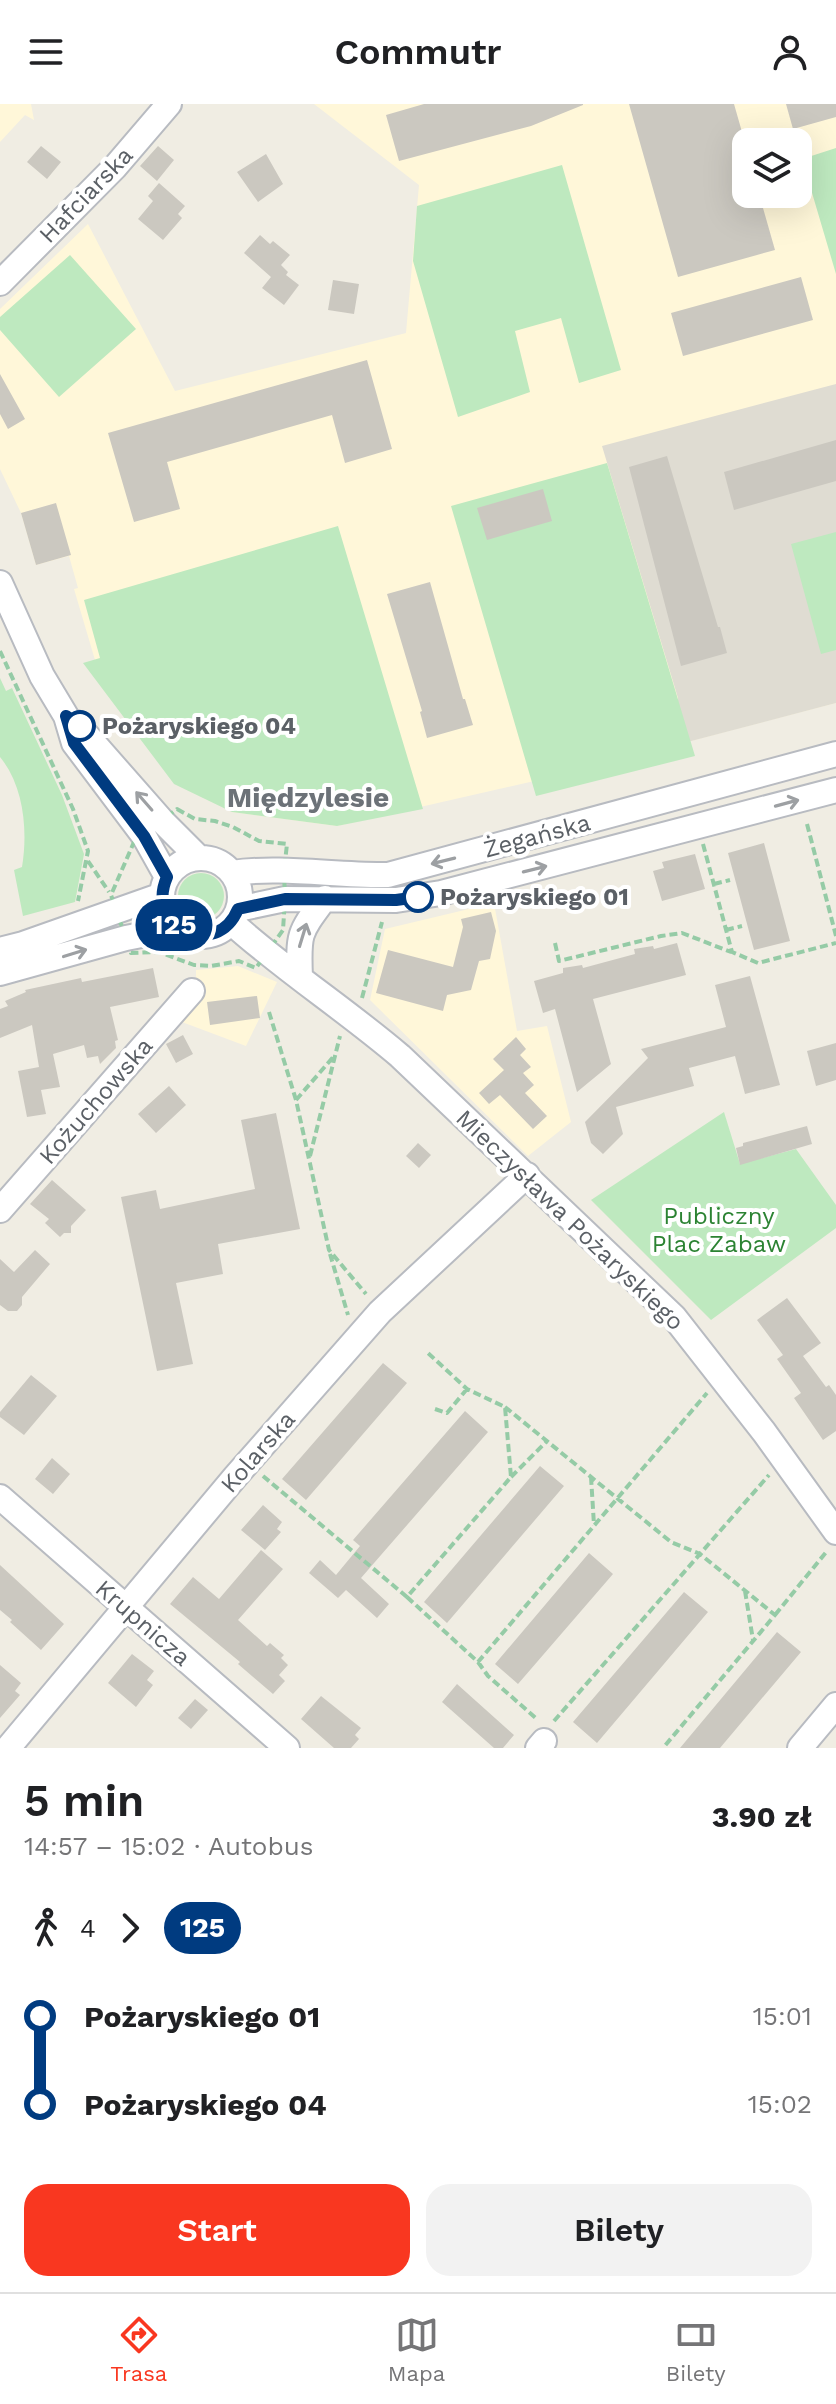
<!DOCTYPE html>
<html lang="pl">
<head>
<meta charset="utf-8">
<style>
	body { margin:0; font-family:"Work Sans",sans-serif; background:#f2f2f2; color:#202124; height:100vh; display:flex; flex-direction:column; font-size:30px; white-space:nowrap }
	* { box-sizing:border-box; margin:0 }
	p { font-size:26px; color:#757577 }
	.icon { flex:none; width:44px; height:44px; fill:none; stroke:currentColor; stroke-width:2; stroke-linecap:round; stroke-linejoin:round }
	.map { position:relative; height:1644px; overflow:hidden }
	.sheet { display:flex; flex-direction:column; background:#fff; flex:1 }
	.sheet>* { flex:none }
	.badge { padding:0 16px; border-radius:26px; font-size:28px; line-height:52px }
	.controls { position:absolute; left:732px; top:24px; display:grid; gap:16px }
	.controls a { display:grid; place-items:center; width:80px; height:80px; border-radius:16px; background:#fff; box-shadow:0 8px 32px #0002; font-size:40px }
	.map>.badge { position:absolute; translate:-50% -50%; box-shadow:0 0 0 4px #fff }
	.legs { display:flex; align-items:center; gap:12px; height:88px; padding:0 24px; font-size:26px }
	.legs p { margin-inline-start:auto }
	.summary { display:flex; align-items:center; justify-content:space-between; height:136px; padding:0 24px }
	h1 { font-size:44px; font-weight:600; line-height:60px }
	.primary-button { display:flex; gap:16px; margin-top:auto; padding:16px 24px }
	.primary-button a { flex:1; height:92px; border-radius:24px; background:#f93720; color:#fff; font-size:32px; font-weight:600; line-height:92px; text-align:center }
	.primary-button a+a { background:#f2f2f2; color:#202124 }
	ul { padding:0 24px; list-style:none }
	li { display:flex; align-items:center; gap:28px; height:88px; font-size:30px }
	li i { display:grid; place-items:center; width:12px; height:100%; margin:0 10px; background:currentColor }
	li i::after { content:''; width:20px; height:20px; margin:-10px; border:6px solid; border-radius:50%; background:#fff }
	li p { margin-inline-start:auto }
	li:first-child i { background:linear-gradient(#0000 50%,currentColor 0) }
	li:last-child i { background:linear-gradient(currentColor 50%,#0000 0) }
	header { display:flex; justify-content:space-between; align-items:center; height:104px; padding:0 24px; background:#fff; font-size:36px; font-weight:600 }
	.tabs { display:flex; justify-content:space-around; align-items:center; height:112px; border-top:2px solid #e0e0e0; background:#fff; font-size:22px; color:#757577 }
	.tabs a { display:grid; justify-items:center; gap:4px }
	.tabs .selected { color:#f93720 }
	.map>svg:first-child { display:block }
	.commercial { fill:#fff7d9; fill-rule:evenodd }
	.education { fill:#dfdcd2 }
	.green { fill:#bee9bf }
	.building { fill:#cbc8c0 }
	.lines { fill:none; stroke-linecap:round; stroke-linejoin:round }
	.minor-casing { stroke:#b8bbc1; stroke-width:28 }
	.path { stroke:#95cba6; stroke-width:4; stroke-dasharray:8 4; stroke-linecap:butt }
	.minor { stroke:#fff; stroke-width:24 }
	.oneway { stroke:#9da0a3 }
	.line-1-casing { stroke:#fff; stroke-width:18 }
	.line-1 { stroke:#003b80; stroke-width:12 }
	.stop-1-dot { fill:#fff; stroke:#003b80; stroke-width:4 }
	.labels { text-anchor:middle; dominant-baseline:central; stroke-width:8; stroke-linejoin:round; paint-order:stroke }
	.street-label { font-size:24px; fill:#5b6066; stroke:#fff }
	.stop-label { font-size:24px; font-weight:bold; fill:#5b6066; stroke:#fff; text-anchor:start }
	.park-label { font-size:24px; fill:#2c8333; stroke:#fff }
	.quarter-label { font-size:28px; font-weight:bold; fill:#6c7278; stroke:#fff }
</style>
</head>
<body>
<header><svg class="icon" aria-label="menu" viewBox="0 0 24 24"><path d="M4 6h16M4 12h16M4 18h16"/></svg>Commutr<svg class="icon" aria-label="person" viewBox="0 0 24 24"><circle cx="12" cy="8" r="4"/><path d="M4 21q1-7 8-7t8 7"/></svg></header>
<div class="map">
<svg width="836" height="1644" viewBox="0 0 836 1644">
	<rect width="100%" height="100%" fill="#f0ede3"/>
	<path class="commercial" d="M 0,0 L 31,0 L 34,16 L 25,11 L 0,38 Z
		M 314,0 L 836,0 L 836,599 L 561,671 L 337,722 L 232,708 L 140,627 L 95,556 L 74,485 L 78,484 L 69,452 L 36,461 L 21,409 L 0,365 L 0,205 L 88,120 L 175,287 L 406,229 L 419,81 ZM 746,38 L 798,38 L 798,90 L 746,90 Z
		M 494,799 L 517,927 L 547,922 L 571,1018 L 528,1052 L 370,896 L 385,825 Z
		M 238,862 L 277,878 L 246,942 L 174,915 L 204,880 L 196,877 L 196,866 Z"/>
	<path class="education" d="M 836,280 L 836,599 L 676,641 L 678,594 L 602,342 Z"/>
	<path class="green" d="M 836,44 L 836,170 L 802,55 Z
		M 562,61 L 621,266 L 579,279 L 561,214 L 515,227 L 530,288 L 458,313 L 413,157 L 417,102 Z
		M 70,151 L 136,225 L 59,293 L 0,226 L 0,213 Z
		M 607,359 L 695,652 L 536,692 L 451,402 Z
		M 338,422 L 423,705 L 337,722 L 232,708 L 174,680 L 83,559 L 100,554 L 84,496 Z
		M 836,428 L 836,546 L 821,550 L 791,440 Z
		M 0,574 L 6,587 L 12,584 L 62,691 L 84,750 L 75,798 L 23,812 L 14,766 L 22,763 C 28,727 24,682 0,653 Z
		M178 792a23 23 0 1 1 46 0a23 23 0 1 1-46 0Z
		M 724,1008 L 740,1060 L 796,1045 L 836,1101 L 836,1124 L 711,1216 L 591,1096 Z"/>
	<path class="building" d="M 424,0 L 583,0 L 583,1 L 531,22 L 399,57 L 386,11 Z
		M 629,0 L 734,0 L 746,42 L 746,90 L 759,90 L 775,146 L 678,173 Z
		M 786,0 L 836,0 L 836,13 L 793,25 Z
		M 41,42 L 61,58 L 47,75 L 27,58 Z
		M 158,42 L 174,56 L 157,77 L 140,62 Z
		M 266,50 L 283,80 L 258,98 L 237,68 Z
		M 159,79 L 185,102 L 178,110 L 182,114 L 163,136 L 138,115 L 153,97 L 148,92 Z
		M 260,131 L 270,140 L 273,137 L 290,151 L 281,161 L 288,168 L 286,171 L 299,181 L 284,201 L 262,184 L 271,173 L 244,149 Z
		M 801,173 L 813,216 L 683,252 L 671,209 Z
		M 333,176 L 359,180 L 354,210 L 328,206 Z
		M 367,256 L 392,345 L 345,359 L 332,311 L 167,358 L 180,405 L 134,418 L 108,329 Z
		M 0,270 L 25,315 L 8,325 L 0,310 Z
		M 836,336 L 836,377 L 734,406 L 724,368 Z
		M 667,352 L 718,523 L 720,523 L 727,549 L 681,562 L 629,363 Z
		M 543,385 L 552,417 L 487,436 L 477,404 Z
		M 56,399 L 71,451 L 36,461 L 21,409 Z
		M 430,478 L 463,595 L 465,595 L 473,621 L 427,634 L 420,608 L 422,607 L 387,490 Z
		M 764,739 L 790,837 L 754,846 L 728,749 Z
		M 695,750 L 705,785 L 662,797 L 653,767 L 664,764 L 662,758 Z
		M 491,808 L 496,827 L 490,855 L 479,857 L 471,886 L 447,891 L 443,907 L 376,889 L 388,846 L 453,863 L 463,823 L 461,815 Z
		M 677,839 L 686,871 L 593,895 L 611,960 L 577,988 L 555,905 L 543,909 L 534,877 L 563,869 L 563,864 L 582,861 L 583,864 L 635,850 L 634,845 L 653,842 L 654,845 Z
		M 153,864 L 159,893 L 110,903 L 118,936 L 115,937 L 116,944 L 100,960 L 98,952 L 87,954 L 84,941 L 53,950 L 60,983 L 41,986 L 46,1010 L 27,1013 L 18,967 L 39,963 L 32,921 L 0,934 L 0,905 L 8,902 L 5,897 L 26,888 L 25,886 L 81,874 L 82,878 Z
		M 750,872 L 780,981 L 745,990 L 735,952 L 689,964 L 694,982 L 616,1003 L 623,1030 L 603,1050 L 591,1039 L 585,1018 L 648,954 L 641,945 L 726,923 L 715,881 Z
		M 257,892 L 260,914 L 210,921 L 207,898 Z
		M 183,931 L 193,950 L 176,959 L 166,940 Z
		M 516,933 L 526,945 L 520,951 L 531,963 L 523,969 L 534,981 L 525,989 L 547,1012 L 533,1025 L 500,991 L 489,1000 L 479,989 L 504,966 L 493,955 Z
		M 836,939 L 836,976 L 816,982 L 807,947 Z
		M 169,982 L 186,1001 L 156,1029 L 138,1010 Z
		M 276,1009 L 300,1125 L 218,1140 L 223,1170 L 176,1179 L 193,1260 L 157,1267 L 121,1093 L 156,1086 L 160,1105 L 255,1085 L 241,1016 Z
		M 807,1022 L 812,1040 L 740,1061 L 736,1044 L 743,1042 L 743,1039 Z
		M 418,1039 L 431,1051 L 419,1064 L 406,1052 Z
		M 52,1076 L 86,1106 L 71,1122 L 71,1129 L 64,1129 L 60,1133 L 45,1119 L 49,1115 L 30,1100 Z
		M 35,1146 L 50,1160 L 22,1193 L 22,1201 L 17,1207 L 8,1207 L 0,1201 L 0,1155 L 14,1168 Z
		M 787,1194 L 821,1239 L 803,1252 L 826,1283 L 829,1281 L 836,1291 L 836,1327 L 823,1336 L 794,1294 L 801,1289 L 777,1255 L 783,1251 L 757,1216 Z
		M 383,1259 L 407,1279 L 306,1396 L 282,1375 Z
		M 31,1271 L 57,1292 L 24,1331 L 0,1313 L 0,1308 Z
		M 465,1307 L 488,1328 L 361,1474 L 389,1500 L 377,1514 L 346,1486 L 338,1494 L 309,1469 L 320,1456 L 336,1471 L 360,1442 L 353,1436 Z
		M 52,1354 L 70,1370 L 53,1390 L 35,1375 Z
		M 540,1362 L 564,1382 L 447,1519 L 424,1498 Z
		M 263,1401 L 282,1418 L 277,1425 L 281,1428 L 265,1446 L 241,1426 Z
		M 261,1446 L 283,1465 L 238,1516 L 267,1542 L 270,1539 L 284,1551 L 281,1554 L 288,1561 L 279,1571 L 285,1577 L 273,1590 L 238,1560 L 240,1558 L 170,1500 L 193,1473 L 219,1495 Z
		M 589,1449 L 613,1470 L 518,1580 L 495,1560 Z
		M 0,1461 L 64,1520 L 41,1546 L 10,1518 L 12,1516 L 0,1506 Z
		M 684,1488 L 708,1508 L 597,1639 L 573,1618 Z
		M 777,1528 L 801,1548 L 720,1644 L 680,1644 Z
		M 132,1550 L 154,1567 L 147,1576 L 153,1581 L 136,1603 L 108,1579 Z
		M 0,1561 L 21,1579 L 15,1587 L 20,1591 L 0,1614 Z
		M 457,1580 L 514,1631 L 503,1644 L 494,1644 L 442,1598 Z
		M 321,1592 L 361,1624 L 355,1631 L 359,1635 L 351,1644 L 334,1644 L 301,1615 Z
		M 195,1595 L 208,1606 L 191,1625 L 178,1614 Z"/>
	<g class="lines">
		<g class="minor-casing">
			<path id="minor" d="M 0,179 L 115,63 L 169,0
				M 0,479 L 42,572 L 66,612 L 74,639 L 144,732 L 167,773
				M 76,619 L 163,718 L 198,753
				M162 793a39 39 0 1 1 78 0a39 39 0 1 1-78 0Z
				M 232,769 C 283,762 336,772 388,771 L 836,650
				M 238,805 L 285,795 L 396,796 L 441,789 L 836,686
				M 231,818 C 284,866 345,905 400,952 L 674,1213 L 764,1328 L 836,1428
				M 0,846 L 23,840 L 162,791
				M 0,869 L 126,834 L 177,824
				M 300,873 C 298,829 299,829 325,794
				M 0,1106 L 192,887
				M 0,1393 L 287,1644
				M 8,1644 L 235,1373 L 380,1208 L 527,1071
				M 538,1644 L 544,1637
				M 800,1644 L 836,1601"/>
		</g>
		<path class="path" d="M 0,547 L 73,705 L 88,747 L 78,797
			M 177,705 L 195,715 L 215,717 L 233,723 L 259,737 L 287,740 L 284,767 L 285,795 L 283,826 L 256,864 L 239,857 L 211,862 L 194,861 L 159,848 L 131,849 L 111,791 L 134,738 Z
			M 807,720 L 836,832
			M 703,740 L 732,848 L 758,859 L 836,839
			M 88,757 L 109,788
			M 714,780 L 730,776
			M 726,826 L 742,822
			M 555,839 L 559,857 L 661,832 L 682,829 L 731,848
			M 362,894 L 382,818
			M 269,908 L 296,996 L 329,1146 L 366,1190
			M 296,996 L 335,951
			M 310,1052 L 340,932
			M 330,1150 L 348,1211
			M 505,1303 L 671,1438 L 700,1450 L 775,1511 L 663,1644
			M 435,1305 L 447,1309 L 467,1285
			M 263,1372 L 407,1493 L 511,1373 L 505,1303 L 467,1285 L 428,1249
			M 511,1373 L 547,1337
			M 591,1373 L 594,1421
			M 745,1487 L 753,1536
			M 407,1493 L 478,1558 L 707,1289
			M 775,1511 L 827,1447
			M 478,1558 L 488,1572 L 538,1616
			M 554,1617 L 769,1371"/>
		<use href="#minor" class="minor"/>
	</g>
	<defs><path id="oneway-shaft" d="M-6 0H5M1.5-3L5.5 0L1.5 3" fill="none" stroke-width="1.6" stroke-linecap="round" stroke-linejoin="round" transform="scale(2)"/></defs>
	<g class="oneway">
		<use href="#oneway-shaft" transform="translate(144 697) rotate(-131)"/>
		<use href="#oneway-shaft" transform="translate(787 699) rotate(-15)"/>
		<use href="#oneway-shaft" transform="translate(443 757) rotate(166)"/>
		<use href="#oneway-shaft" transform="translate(535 765) rotate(-14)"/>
		<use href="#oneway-shaft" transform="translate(303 831) rotate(-73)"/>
		<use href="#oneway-shaft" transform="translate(75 849) rotate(-17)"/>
	</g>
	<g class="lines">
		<g class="line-1-casing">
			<path id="line-1" d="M 80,622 L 66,612 L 74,639 L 144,732 L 167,773 C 144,826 217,856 238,805 L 285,795 L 396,796 L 418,793"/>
		</g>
		<use href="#line-1" class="line-1"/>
	</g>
	<g class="stop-1-dot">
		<circle cx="80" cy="622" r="14"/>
		<circle cx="418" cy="793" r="14"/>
	</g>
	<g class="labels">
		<g class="street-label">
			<text transform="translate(86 91) rotate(-46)">Hafciarska</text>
			<text transform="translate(537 732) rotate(-15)">Żegańska</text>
			<text transform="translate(96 997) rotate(-49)">Kożuchowska</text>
			<text transform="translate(570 1116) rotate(44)">Mieczysława Pożaryskiego</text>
			<text transform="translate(258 1348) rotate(-49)">Kolarska</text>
			<text transform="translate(143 1519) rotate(41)">Krupnicza</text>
		</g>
		<g class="stop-label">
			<text x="102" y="622">Pożaryskiego 04</text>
			<text x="440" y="793">Pożaryskiego 01</text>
		</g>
		<g class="park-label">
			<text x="719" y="1112">Publiczny<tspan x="719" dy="28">Plac Zabaw</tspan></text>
		</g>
		<g class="quarter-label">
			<text x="308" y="693">Międzylesie</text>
		</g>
	</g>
</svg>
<div class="controls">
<a><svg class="icon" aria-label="layers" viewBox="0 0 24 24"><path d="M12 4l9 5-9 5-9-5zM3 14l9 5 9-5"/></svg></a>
</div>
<b class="badge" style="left:174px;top:821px;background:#003b80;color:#fff">125</b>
</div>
<section class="sheet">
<div class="summary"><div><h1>5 min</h1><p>14:57 – 15:02 · Autobus</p></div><b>3.90 zł</b></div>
<div class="legs"><svg class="icon" aria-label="walk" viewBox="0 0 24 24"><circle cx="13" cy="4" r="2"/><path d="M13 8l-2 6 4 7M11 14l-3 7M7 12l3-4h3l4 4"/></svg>4<svg class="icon" aria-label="forward" viewBox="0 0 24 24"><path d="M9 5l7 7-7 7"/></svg><b class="badge" style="background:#003b80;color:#fff">125</b></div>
<ul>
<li><i style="color:#003b80"></i><b>Pożaryskiego 01</b><p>15:01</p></li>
<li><i style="color:#003b80"></i><b>Pożaryskiego 04</b><p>15:02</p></li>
</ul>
<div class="primary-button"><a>Start</a><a>Bilety</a></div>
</section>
<nav class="tabs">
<a class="selected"><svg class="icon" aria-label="directions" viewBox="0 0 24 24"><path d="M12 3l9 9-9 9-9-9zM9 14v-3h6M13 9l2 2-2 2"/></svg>Trasa</a>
<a><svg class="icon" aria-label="map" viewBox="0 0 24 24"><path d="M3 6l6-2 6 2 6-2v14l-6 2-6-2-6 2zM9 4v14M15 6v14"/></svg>Mapa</a>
<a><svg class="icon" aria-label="tickets" viewBox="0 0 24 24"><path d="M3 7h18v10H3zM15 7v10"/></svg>Bilety</a>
</nav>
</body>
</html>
